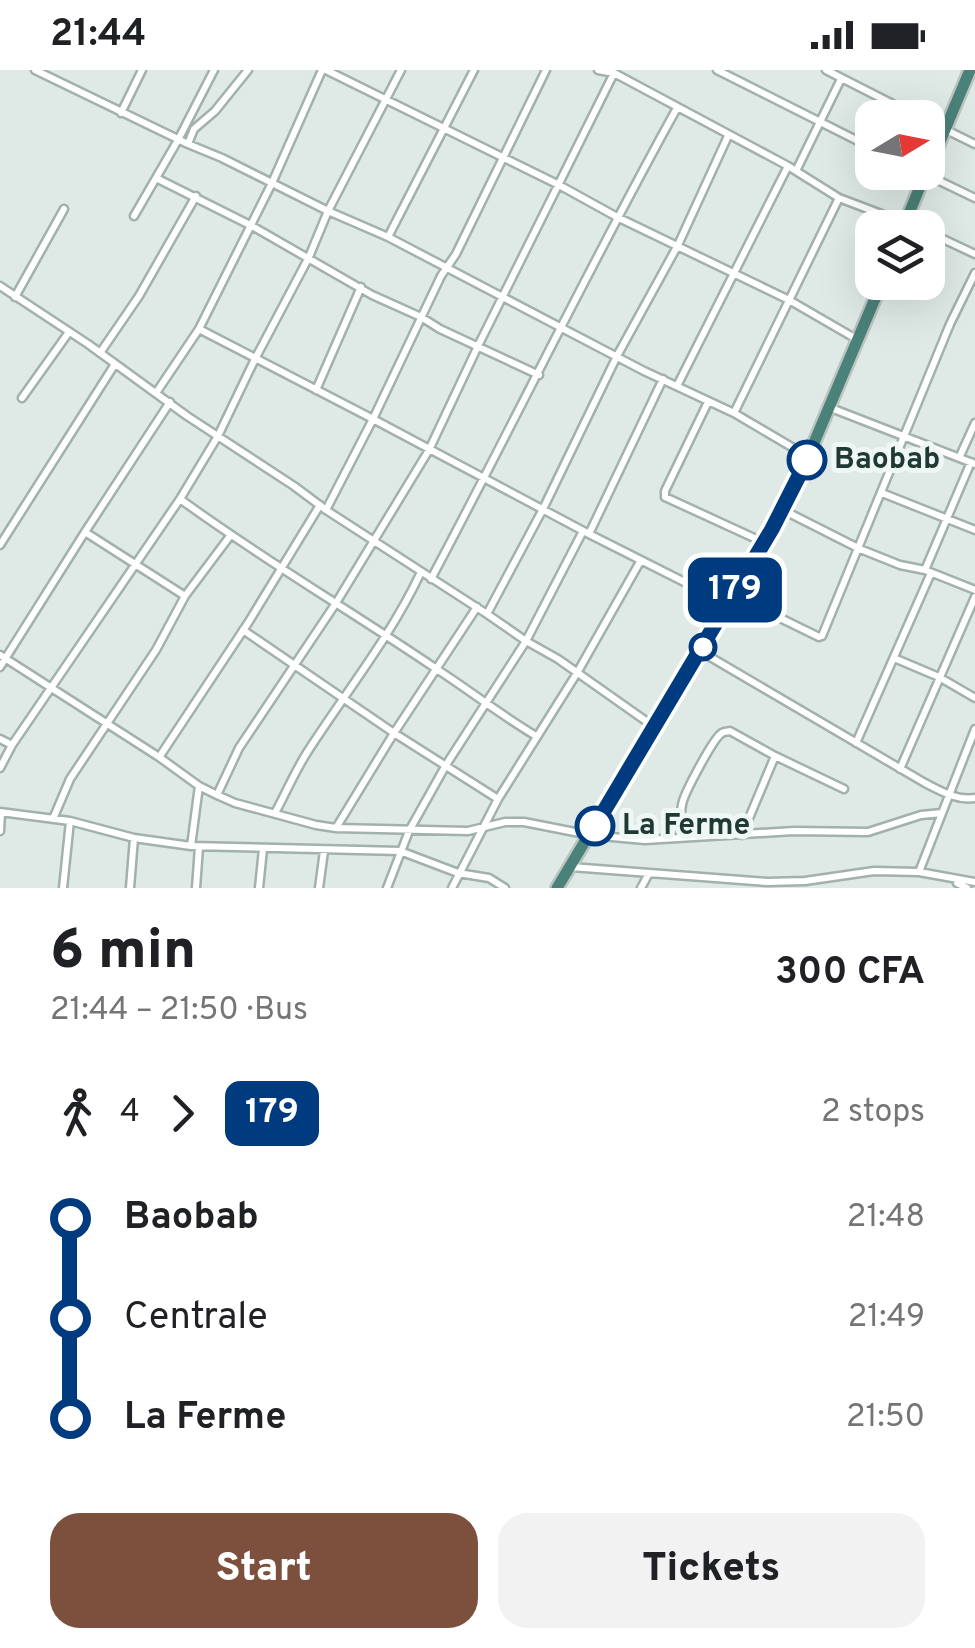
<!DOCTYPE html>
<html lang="en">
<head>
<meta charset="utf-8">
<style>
	body { margin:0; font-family:Overpass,sans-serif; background:#f2f2f2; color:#202124; height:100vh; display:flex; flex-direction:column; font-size:38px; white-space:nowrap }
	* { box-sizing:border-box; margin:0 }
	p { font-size:32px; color:#757577 }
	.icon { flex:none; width:55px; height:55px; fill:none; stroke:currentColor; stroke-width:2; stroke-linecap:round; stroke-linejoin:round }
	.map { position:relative; height:818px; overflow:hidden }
	.side { display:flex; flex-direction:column; background:#fff; flex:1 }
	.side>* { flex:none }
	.badge { padding:0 20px; border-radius:15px; font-size:35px; line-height:65px }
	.needle { width:65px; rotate:80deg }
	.tools { position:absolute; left:855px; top:30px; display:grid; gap:20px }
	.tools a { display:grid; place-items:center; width:90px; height:90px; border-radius:20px; background:#fff; box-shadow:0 10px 40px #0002; font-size:50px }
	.map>.badge { position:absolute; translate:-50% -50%; box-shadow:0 0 0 5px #fff }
	.legs { display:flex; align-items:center; gap:15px; height:110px; padding:0 50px; font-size:32px }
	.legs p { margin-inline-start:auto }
	.head { display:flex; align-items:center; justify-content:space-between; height:170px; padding:0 50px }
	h1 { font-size:55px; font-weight:800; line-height:75px }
	.button { display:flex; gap:20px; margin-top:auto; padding:20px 50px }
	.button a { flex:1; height:115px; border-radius:30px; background:#7c503c; color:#fff; font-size:40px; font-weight:800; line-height:115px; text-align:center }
	.button a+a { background:#f2f2f2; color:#202124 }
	ul { padding:0 50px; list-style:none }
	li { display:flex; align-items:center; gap:35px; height:100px; font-size:38px }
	li i { display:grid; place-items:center; width:15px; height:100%; margin:0 12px; background:currentColor }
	li i::after { content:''; width:25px; height:25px; margin:-12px; border:8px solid; border-radius:50%; background:#fff }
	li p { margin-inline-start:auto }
	li:first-child i { background:linear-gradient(#0000 50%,currentColor 0) }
	li:last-child i { background:linear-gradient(currentColor 50%,#0000 0) }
	.status { display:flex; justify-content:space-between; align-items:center; height:70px; padding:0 50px; background:#fff; direction:ltr }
	.status svg { height:28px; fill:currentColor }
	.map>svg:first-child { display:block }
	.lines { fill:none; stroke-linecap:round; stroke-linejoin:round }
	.minor-casing { stroke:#a2b1ad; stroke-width:11 }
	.trunk-casing { stroke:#bcc4c2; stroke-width:16 }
	.minor { stroke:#fff; stroke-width:6 }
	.trunk { stroke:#4a8178; stroke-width:11 }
	.line-1-casing { stroke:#fff; stroke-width:22 }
	.line-1 { stroke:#003b80; stroke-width:15 }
	.stop-1-dot { fill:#fff; stroke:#003b80; stroke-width:5 }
	.labels { text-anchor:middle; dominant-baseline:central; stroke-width:10; stroke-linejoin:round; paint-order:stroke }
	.stop-label { font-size:30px; font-weight:bold; fill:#213934; stroke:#eff7f4; text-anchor:start }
</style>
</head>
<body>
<div class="status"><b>21:44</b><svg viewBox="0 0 49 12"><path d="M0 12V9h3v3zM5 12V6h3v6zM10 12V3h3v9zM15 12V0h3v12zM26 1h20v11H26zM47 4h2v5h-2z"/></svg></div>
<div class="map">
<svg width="975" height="818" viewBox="0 0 975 818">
	<rect width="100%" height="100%" fill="#dfeae6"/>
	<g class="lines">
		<g class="minor-casing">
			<path id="minor" d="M 35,0 L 188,74 L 222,88 L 328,141 L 388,167 L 644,301 L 734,343 L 807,386
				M 326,0 L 559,115 L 617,147 L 789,230 L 858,270
				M 598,0 L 614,3 L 788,96 L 839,128 L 918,158
				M 717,0 L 872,78
				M 826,0 L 920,48
				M 121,43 L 142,0
				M 928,51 L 975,74
				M 188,74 L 194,59 L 215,41 L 248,0
				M 796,101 L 841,9
				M 923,103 L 975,128
				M 156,108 L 252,156 L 372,225 L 421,247 L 440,259 L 539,305
				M 134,146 L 178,70 L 214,0
				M 928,162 L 975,184
				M 388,167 L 474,0
				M 0,216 L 88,274 L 187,346 L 294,416 L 326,440 L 487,544 L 526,571 L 558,589 L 653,656
				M 15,227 L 64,139
				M 199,259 L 373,349 L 589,464 L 726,533
				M 100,283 L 139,226 L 196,126
				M 677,316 L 788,96
				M 316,320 L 361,217
				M 156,323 L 199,259 L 272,113 L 322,0
				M 22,328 L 69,262
				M 708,332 L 665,421 L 665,427 L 763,472
				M 831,338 L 975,394
				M 734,343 L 839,128
				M 960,386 L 975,353
				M 882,423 L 975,460
				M 180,429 C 262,489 351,541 435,598 C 469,620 501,645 536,666
				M 326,440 L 373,349 L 441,206 L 456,184 L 546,0
				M 783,440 L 860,479 L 900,495 L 925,500 L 975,520
				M 85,462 L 185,526
				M 589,464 L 663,309
				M 0,475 L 115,294
				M 925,500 L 971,392
				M 431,509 C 514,353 591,193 677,38
				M 733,525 L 819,567 L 822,566 L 950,254 L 975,203
				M 487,544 L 543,439 L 617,286 L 678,175 L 728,66
				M 243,560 L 394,663 L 498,729
				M 700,581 L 925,713 C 941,721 957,731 975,728
				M 0,585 L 159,687 L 199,716 L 217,725 L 235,733 L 316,755 L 336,758 L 468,761 L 505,752 L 524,752 L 590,765 L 645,770 L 794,761 L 868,762 L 921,745 L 942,743
				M 894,588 L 939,607 L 975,628
				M 0,597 L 85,462 L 170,332
				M 0,669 L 12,675
				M 856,673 L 931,503
				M 160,686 L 248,553 L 320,435
				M 0,698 L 12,675 L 180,429 L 218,366 L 255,289 L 309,187 L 328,141 L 401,0
				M 900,699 L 975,527
				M 217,725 L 239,678 L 336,533 L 429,380 L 478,276 L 614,3
				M 0,742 L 70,751 L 134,768 L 191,776 L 400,781 L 458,803 L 489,808 L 505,818
				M 275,743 C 286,723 295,701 308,681 C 346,622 391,566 421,502
				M 53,749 L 70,709 L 156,580 L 185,526 L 230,466
				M 336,758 L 394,663 L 477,537
				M 0,761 L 1,743
				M 742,765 L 775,686
				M 680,767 C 682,756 680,743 682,735 C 683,725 714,667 722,663 C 725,661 728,662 730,661 L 775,686 L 844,719
				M 191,776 L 199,716
				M 571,797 L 767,812 L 805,811 L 874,801 L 919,802 L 975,812
				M 919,802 L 975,659
				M 957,813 L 967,818
				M 63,818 L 70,751
				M 130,818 L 134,768
				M 196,818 L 199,777
				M 259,818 L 263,779
				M 319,818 L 324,781
				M 387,818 L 409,761 L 446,695 L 526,571 L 583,461
				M 452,818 L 498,729 L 577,603 L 641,490
				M 641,818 L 648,805"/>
		</g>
		<g class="trunk-casing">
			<path id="trunk" d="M 928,100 L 970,0
				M 903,158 L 926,102
				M 557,818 L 772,459 L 797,413 L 882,212"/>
		</g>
		<use href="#minor" class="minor"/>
		<use href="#trunk" class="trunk"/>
	</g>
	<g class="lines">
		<g class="line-1-casing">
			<path id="line-1" d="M 595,756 L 772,459 L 807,390"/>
		</g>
		<use href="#line-1" class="line-1"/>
	</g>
	<g class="stop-1-dot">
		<circle cx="807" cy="390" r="18"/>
		<circle cx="703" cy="577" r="12"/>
		<circle cx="595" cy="756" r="18"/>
	</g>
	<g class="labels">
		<g class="stop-label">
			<text x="834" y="390">Baobab</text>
			<text x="622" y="756">La Ferme</text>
		</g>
	</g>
</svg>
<div class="tools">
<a><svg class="needle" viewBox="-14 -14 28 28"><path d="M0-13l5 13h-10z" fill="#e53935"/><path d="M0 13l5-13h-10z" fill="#757577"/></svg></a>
<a><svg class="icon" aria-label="layers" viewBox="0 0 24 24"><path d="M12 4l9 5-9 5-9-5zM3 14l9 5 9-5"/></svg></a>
</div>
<b class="badge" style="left:735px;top:520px;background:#003b80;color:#fff">179</b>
</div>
<section class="side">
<div class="head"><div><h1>6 min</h1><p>21:44 – 21:50 · Bus</p></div><b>300 CFA</b></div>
<div class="legs"><svg class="icon" aria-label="walk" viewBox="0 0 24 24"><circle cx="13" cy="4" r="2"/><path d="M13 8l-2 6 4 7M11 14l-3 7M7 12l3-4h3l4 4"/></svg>4<svg class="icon" aria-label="forward" viewBox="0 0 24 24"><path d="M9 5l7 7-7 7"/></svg><b class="badge" style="background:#003b80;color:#fff">179</b><p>2 stops</p></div>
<ul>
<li><i style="color:#003b80"></i><b>Baobab</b><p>21:48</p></li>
<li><i style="color:#003b80"></i><span>Centrale</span><p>21:49</p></li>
<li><i style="color:#003b80"></i><b>La Ferme</b><p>21:50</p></li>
</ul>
<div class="button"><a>Start</a><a>Tickets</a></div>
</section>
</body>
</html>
